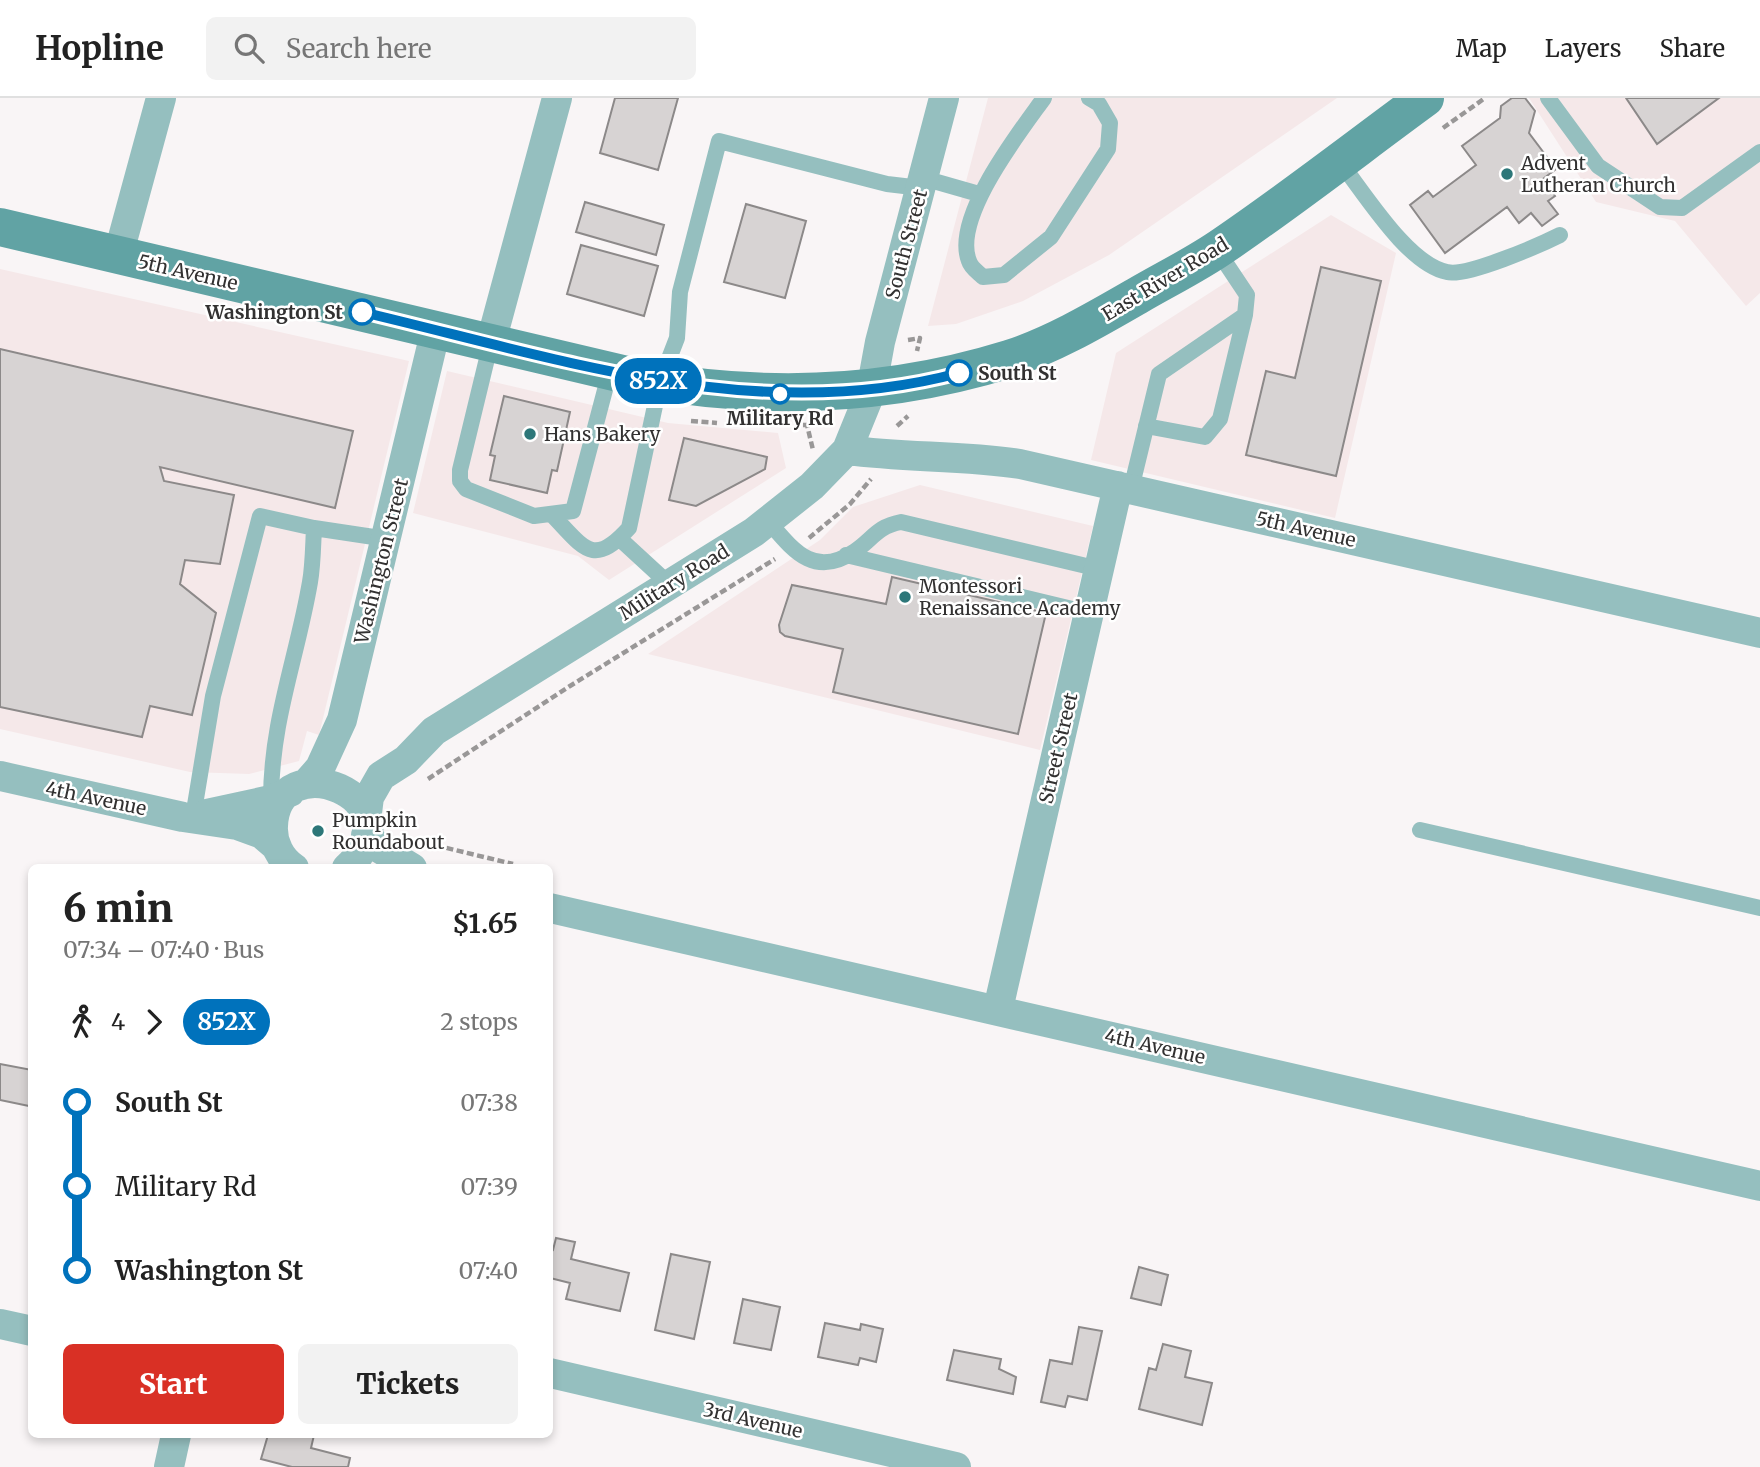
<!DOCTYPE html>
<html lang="en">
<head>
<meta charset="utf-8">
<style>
	body { margin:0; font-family:Merriweather,serif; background:#f2f2f2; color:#222; height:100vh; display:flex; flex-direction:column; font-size:26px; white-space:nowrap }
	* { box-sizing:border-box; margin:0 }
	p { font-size:23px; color:#767676 }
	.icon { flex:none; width:38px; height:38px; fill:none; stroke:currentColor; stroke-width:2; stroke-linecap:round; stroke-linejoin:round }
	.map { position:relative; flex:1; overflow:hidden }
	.drawer { position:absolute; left:28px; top:766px; width:525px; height:574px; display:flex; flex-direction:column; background:#fff; border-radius:10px; box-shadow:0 4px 10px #0003 }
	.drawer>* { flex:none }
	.badge { padding:0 14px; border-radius:23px; font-size:24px; line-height:46px }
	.map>.badge { position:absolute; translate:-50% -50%; box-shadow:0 0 0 4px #fff }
	.legs { display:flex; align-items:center; gap:10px; height:77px; padding:0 35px; font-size:23px }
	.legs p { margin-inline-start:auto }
	.summary { display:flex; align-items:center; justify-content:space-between; height:119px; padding:0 35px }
	h1 { font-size:38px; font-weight:800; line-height:52px }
	.cta { display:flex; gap:14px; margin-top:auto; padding:14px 35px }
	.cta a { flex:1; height:80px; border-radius:10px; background:#d93025; color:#fff; font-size:28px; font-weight:800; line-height:80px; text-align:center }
	.cta a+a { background:#f2f2f2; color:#222 }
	ul { padding:0 35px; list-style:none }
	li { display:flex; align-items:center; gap:24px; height:84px; font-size:26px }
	li i { display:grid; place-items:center; width:10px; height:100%; margin:0 9px; background:currentColor }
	li i::after { content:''; width:18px; height:18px; margin:-9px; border:5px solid; border-radius:50%; background:#fff }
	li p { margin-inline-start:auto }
	li:first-child i { background:linear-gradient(#0000 50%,currentColor 0) }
	li:last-child i { background:linear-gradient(currentColor 50%,#0000 0) }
	header { display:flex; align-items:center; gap:42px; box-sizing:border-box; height:98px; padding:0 35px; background:#fff; border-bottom:2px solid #e0e0e0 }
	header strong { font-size:33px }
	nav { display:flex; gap:38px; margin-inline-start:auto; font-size:24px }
	.search { width:490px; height:63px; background:#f2f2f2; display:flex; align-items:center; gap:18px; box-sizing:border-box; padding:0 24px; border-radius:10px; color:#767676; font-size:26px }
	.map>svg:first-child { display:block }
	.built { fill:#f5e8e9 }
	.building { fill:#d7d3d3; stroke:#8c8989; stroke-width:2 }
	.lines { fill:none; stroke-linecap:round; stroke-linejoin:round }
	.path { stroke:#999797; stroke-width:4.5; stroke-dasharray:7 3.5; stroke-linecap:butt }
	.lane { stroke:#95bfbf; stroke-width:16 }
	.street { stroke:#95bfbf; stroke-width:30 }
	.secondary { stroke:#61a3a4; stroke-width:38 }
	.line-1-casing { stroke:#fff; stroke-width:16 }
	.line-1 { stroke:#0072bc; stroke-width:10 }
	.poi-dot { fill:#2d7779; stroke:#fff; stroke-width:2.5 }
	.stop-1-dot { fill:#fff; stroke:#0072bc; stroke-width:3.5 }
	.labels { text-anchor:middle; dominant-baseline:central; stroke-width:5; stroke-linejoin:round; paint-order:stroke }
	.poi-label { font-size:19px; fill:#323131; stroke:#fff; text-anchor:start }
	.street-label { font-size:19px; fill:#323131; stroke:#fff }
	.stop-label { font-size:19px; font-weight:bold; fill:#323131; stroke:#fff; text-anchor:end }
</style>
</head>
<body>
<header>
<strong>Hopline</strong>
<div class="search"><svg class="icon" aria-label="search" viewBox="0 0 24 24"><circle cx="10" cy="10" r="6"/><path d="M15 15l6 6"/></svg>Search here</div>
<nav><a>Map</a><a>Layers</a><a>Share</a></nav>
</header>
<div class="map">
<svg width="1760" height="1369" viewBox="0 0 1760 1369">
	<rect width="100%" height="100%" fill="#f9f5f6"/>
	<path class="built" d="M 988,0 L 1337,0 L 1109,157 L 1023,203 L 956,226 L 928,228 Z
		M 1529,0 L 1760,0 L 1760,195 L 1746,208 L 1675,123 L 1596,104 Z
		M 1331,117 L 1396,155 L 1335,420 L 1091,362 L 1116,255 Z
		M 0,171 L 409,263 L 319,637 L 307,633 L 299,663 L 249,676 L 190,674 L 0,631 Z
		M 447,273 L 668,325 L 778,335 L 786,370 L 609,482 L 578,458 L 413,415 Z
		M 920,387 L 1093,428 L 1040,652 L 648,556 L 820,442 L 853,409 Z"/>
	<path class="building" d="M 615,0 L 678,0 L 658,72 L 600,55 Z
		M 1512,0 L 1525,0 L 1535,13 L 1529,35 L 1556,71 L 1543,81 L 1555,98 L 1548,103 L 1558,116 L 1542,128 L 1531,115 L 1519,125 L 1507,109 L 1445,155 L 1410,107 L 1428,93 L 1433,99 L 1476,67 L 1462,48 L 1500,20 L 1501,8 Z
		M 1626,0 L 1719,0 L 1657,46 Z
		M 585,104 L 664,127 L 656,157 L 576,134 Z
		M 746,106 L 806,123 L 785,200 L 724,184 Z
		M 581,147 L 658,168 L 644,218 L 567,196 Z
		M 1321,169 L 1381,183 L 1336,378 L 1246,357 L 1266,273 L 1295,280 Z
		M 0,251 L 353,333 L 335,410 L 160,369 L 164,383 L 234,397 L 220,466 L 185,462 L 180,486 L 216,515 L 192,617 L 150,608 L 142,639 L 0,609 Z
		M 504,298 L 570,314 L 557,373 L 552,372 L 547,395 L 490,382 L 495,358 L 490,357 Z
		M 684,340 L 767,359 L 765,371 L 696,408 L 669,402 Z
		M 892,479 L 1046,515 L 1018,636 L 833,594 L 843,551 L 785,538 L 780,534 L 779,527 L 792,487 L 886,506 Z
		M 0,966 L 32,972 L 29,1008 L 0,1002 Z
		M 556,1140 L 575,1144 L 571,1161 L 629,1175 L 620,1213 L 566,1201 L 570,1185 L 550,1180 L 550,1151 L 553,1152 Z
		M 671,1156 L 710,1164 L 694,1241 L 655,1232 Z
		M 1139,1169 L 1168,1177 L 1161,1207 L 1131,1200 Z
		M 743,1201 L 780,1209 L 771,1252 L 734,1245 Z
		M 825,1225 L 860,1232 L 861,1226 L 883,1231 L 876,1264 L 860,1260 L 858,1267 L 818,1259 Z
		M 1079,1229 L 1102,1233 L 1087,1302 L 1068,1298 L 1065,1309 L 1041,1304 L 1050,1262 L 1072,1266 Z
		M 1163,1246 L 1191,1253 L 1185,1279 L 1212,1285 L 1202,1327 L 1139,1311 L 1149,1270 L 1156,1272 Z
		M 954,1252 L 1001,1261 L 999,1271 L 1016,1279 L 1013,1296 L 947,1282 Z
		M 268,1337 L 314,1337 L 311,1350 L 350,1360 L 348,1369 L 292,1369 L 261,1361 Z"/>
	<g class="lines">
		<path class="path" d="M 1443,30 L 1485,0
			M 908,242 L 920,240 L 917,253
			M 691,323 L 717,325
			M 803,327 L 807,327 L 813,352
			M 897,328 L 908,318
			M 809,440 L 850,406 L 871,381
			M 428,681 L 570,588 L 775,461
			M 426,745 L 513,766"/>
		<path class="lane" d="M 1044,0 C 1019,35 952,120 969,163 C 971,170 978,174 983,179 L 1004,177 L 1051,139 L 1108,51 L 1110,25 L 1099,6 L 1089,0
			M 1548,0 L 1598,68 L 1660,109 L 1682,110 L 1760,54
			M 1339,63 C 1364,94 1407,166 1447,174 C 1467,179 1540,147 1560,137
			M 923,80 L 979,96
			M 491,244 L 460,372 L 460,383 L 466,391 L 534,418 L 573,413 L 610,273
			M 1146,328 L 1205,339 L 1220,321 L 1245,217
			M 1131,391 L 1159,276 L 1245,217 L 1247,197 L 1217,152
			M 553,418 C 584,450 593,470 629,430 L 660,284 L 677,240 L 680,194 L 719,43 L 887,86 L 921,90
			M 768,423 C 793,452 814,481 855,453 C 874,440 876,429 901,424 L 1099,471
			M 314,430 L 387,441
			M 620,441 L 670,487
			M 846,457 L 1089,515
			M 193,719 L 213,598 L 260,418 L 314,430 C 313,448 313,467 310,484 C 297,560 271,623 271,702
			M 1420,732 L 1760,810"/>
		<path class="street" d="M 118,158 L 161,0
			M 491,244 L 557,0
			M 847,352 C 905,360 962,357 1020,366 L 1760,535
			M 0,678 L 183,719 L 237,727 L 262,736 L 277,749
			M 306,686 L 320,670 L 342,622 L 436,231
			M 207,716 L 271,702 L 290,694
			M 366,723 L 369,699 L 381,678 L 406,662 L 434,633 L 754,434 L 812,388 L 847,352 L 871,293 L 880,244 L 944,0
			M 366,737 L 379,750 L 412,770
			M 294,770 C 280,761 272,744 273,728 C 276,643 422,699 347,770
			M 550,810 L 1760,1088
			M 998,911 L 1118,388
			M 0,1226 L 32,1233
			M 550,1275 L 956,1369
			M 169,1369 L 176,1337"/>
		<path class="secondary" d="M 0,129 L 648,282 C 771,303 890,298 1009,261 C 1053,247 1097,221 1137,198 C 1166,181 1197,166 1224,147 C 1293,100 1358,49 1425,0"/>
	</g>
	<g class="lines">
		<g class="line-1-casing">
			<path id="line-1" d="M 362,214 C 558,260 758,329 959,275"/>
		</g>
		<use href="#line-1" class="line-1"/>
	</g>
	<g class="poi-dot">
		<circle cx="1507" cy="76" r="7"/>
		<circle cx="530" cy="336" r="7"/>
		<circle cx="905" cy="499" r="7"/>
		<circle cx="318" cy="733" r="7"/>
	</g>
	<g class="stop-1-dot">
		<circle cx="362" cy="214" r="12"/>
		<circle cx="959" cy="275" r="12"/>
		<circle cx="780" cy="296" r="9"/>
	</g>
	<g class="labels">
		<g class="poi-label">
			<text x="1521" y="65">Advent<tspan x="1521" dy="22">Lutheran Church</tspan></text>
			<text x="544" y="336">Hans Bakery</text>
			<text x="919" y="488">Montessori<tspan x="919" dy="22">Renaissance Academy</tspan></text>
			<text x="332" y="722">Pumpkin<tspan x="332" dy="22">Roundabout</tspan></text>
		</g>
		<g class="street-label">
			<text transform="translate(906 146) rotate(-75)">South Street</text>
			<text transform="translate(188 174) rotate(13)">5th Avenue</text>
			<text transform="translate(1165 181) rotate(-31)">East River Road</text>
			<text transform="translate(1306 431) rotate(13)">5th Avenue</text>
			<text transform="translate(381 463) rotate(-76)">Washington Street</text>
			<text transform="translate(674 484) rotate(-32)">Military Road</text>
			<text transform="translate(1058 650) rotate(-77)">Street Street</text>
			<text transform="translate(96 700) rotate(12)">4th Avenue</text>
			<text transform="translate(1155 948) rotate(13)">4th Avenue</text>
			<text transform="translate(753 1322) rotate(13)">3rd Avenue</text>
		</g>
		<g class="stop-label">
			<text x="343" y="214">Washington St</text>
			<text x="978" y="275" text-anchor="start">South St</text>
			<text x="780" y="320" text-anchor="middle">Military Rd</text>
		</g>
	</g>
</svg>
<b class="badge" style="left:658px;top:283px;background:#0072bc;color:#fff">852X</b>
<section class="drawer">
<div class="summary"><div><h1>6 min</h1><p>07:34 – 07:40 · Bus</p></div><b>$1.65</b></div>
<div class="legs"><svg class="icon" aria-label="walk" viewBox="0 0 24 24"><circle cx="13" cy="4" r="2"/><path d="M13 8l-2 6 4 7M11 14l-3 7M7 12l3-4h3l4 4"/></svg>4<svg class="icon" aria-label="forward" viewBox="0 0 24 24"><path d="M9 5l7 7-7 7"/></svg><b class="badge" style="background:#0072bc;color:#fff">852X</b><p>2 stops</p></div>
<ul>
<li><i style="color:#0072bc"></i><b>South St</b><p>07:38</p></li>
<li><i style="color:#0072bc"></i><span>Military Rd</span><p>07:39</p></li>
<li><i style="color:#0072bc"></i><b>Washington St</b><p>07:40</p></li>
</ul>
<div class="cta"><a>Start</a><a>Tickets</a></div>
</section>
</div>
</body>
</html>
